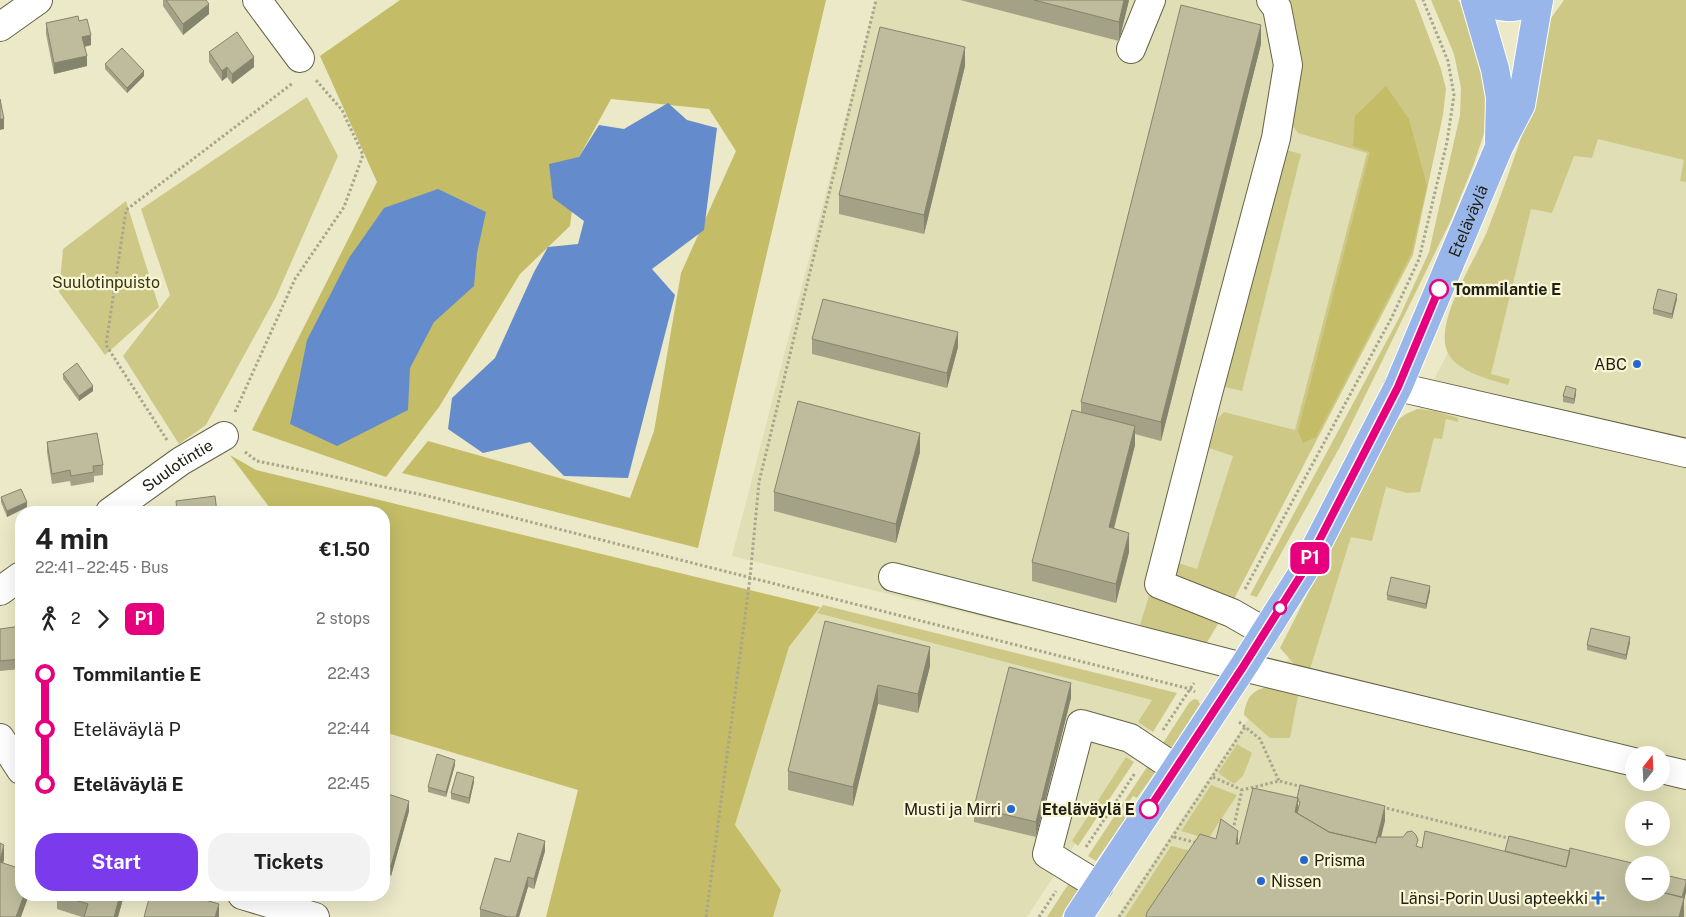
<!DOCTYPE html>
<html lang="en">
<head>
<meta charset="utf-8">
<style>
	body { margin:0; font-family:"Public Sans",sans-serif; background:#f2f2f2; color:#222; height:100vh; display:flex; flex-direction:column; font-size:19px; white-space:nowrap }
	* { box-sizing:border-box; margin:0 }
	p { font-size:16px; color:#767676 }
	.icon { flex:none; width:28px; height:28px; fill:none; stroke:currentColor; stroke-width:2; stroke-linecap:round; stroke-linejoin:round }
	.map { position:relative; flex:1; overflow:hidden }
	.side { position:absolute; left:15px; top:506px; width:375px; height:395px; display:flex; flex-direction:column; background:#fff; border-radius:20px; box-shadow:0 5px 20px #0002 }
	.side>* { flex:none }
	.badge { padding:0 10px; border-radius:8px; font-size:18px; line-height:32px }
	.needle { width:32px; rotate:18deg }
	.tools { position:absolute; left:1625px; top:746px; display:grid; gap:10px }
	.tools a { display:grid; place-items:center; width:45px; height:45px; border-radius:50%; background:#fff; box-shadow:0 5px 20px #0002; font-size:25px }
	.map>.badge { position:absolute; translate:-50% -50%; box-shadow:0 0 0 2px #fff }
	.legs { display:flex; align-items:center; gap:8px; height:55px; padding:0 20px; font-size:16px }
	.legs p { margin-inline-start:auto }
	.overview { display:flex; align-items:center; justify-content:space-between; height:85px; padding:0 20px }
	h1 { font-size:28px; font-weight:700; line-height:38px }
	.action { display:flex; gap:10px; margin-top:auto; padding:10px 20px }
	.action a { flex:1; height:58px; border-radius:20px; background:#7c3aed; color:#fff; font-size:20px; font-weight:700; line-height:58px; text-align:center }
	.action a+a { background:#f2f2f2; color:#222 }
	ul { padding:0 20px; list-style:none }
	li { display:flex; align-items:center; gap:18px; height:55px; font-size:19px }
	li i { display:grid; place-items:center; width:8px; height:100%; margin:0 6px; background:currentColor }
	li i::after { content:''; width:12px; height:12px; margin:-6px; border:4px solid; border-radius:50%; background:#fff }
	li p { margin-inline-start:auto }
	li:first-child i { background:linear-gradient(#0000 50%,currentColor 0) }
	li:last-child i { background:linear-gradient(currentColor 50%,#0000 0) }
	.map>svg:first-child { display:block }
	.built { fill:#e0deb5; fill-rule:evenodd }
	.green { fill:#cec887 }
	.forest { fill:#c4bc66 }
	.water { fill:#648ccd }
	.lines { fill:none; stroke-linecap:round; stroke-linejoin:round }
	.minor-casing { stroke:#656345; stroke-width:30 }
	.major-casing { stroke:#fff; stroke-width:30 }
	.path { stroke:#a7a58b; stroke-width:3; stroke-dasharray:2.5 2.5; stroke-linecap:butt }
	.minor { stroke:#fff; stroke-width:28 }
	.major { stroke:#98b6e9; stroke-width:28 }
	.wall { fill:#a3a286 }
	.shaded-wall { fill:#85846d }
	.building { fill:#bebc9c; stroke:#85846d }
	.line-1-casing { stroke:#fff; stroke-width:11 }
	.line-1 { stroke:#e6007e; stroke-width:8 }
	.stop-1-dot { fill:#fff; stroke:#e6007e; stroke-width:2.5 }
	.poi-dot { fill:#2467d3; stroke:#f8f6d5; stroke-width:2 }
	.labels { text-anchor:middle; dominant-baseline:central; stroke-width:4.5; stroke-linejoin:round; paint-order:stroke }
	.street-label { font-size:16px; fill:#212014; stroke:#f8f6d5 }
	.park-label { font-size:16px; fill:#393610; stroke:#f8f6d5 }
	.stop-label { font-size:16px; font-weight:bold; fill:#212014; stroke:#f8f6d5; text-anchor:start }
	.poi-label { font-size:16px; fill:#212014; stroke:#f8f6d5; text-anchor:end }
</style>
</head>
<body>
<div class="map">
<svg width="1686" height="917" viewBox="0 0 1686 917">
	<rect width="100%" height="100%" fill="#ebe9c8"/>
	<path class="built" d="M 876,0 L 1294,0 L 1387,138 L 1300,460 L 1189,667 L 732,556 Z
		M 1568,120 L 1686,149 L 1686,917 L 1117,917 L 1325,603 L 1345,525 L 1379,486 ZM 1634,755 L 1661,755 L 1661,782 L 1634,782 ZM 1634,810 L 1661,810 L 1661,838 L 1634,838 ZM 1634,865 L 1661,865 L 1661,892 L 1634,892 Z
		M 820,607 L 1168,703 L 1027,917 L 773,917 L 781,890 L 735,825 L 789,647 Z"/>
	<path class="green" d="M 1284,0 L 1415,0 L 1441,69 L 1446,89 L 1443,115 L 1413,255 L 1234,599 L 1169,577 L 1175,562 L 1197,569 L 1233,456 L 1209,448 L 1218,418 L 1224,412 L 1295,430 L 1367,153 L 1298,133 L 1292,125 L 1291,119 L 1300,66 L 1295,26 Z
		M 1431,0 L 1458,0 L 1465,9 L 1484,49 L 1488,122 L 1473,166 L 1452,218 L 1342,443 L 1257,597 L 1250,595 L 1399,318 L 1429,252 L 1460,115 L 1461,88 L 1454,54 Z
		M 1564,0 L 1686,0 L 1686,182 L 1680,181 L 1684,160 L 1598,139 L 1592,158 L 1574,156 L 1552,213 L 1531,209 L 1491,374 L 1510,379 L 1508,385 C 1489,379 1452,371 1446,348 C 1437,317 1476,259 1488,229 C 1505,185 1521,141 1534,96 C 1540,74 1539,50 1546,29 C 1549,19 1558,9 1564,0 Z
		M 307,97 L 338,156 L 276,297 L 206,425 L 179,444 L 123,356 L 170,295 L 141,209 Z
		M 1283,149 L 1301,154 L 1242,391 L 1221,386 Z
		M 126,201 L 159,307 L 105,355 L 59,292 L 63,249 Z
		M 1417,409 L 1435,411 L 1458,418 L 1458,422 L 1446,419 L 1442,439 L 1434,438 L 1420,492 L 1407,493 L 1386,487 L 1372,541 L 1351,537 L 1310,669 L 1295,665 L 1280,648 L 1395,422 L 1406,414 Z
		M 1149,596 L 1201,608 L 1221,619 L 1206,644 L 1140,625 Z
		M 823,605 L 1177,693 L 1153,732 L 1138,722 L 1152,700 L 817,613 Z
		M 1283,685 L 1298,696 L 1290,738 L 1270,738 L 1244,715 C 1247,689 1260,687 1283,685 Z
		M 1194,699 L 1198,700 L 1200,704 L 1171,749 L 1163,743 L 1189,703 Z
		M 1237,744 L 1252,753 L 1243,776 L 1234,784 L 1218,773 Z
		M 1126,757 L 1134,762 L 1078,846 L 1072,841 Z
		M 1147,767 L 1156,771 L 1137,798 L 1133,796 L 1122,812 L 1127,816 L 1096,861 L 1088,856 Z
		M 1211,785 L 1237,795 L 1208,839 L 1181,831 Z
		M 1171,846 L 1199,853 L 1156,917 L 1125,917 Z
		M 1076,882 L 1077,893 L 1061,917 L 1047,917 L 1069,883 Z"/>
	<path class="forest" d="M 400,0 L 826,0 L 698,548 L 402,473 L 428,441 L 630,498 L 654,431 L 681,273 L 736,151 L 709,109 L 611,99 L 579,157 L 570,226 L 520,274 L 439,407 L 386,477 L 252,430 L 377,182 L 320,56 Z
		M 1386,86 L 1409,119 L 1427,186 L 1411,254 L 1316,437 L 1303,443 L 1298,431 L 1370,152 L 1353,146 L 1355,116 Z
		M 230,455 L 256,470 L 820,607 L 789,647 L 735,825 L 781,890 L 773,917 L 546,917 L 578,790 L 384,732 L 384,512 L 273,512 Z"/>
	<path class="water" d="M 668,103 L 687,120 L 717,128 L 704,230 L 652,269 L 675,295 L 628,478 L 564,476 L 530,442 L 483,453 L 448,429 L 452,398 L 495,358 L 534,272 L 548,247 L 578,244 L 584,221 L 553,198 L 549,164 L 579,157 L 599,125 L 624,129 Z
		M 438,189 L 486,212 L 477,253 L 474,286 L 434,322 L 410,368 L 408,410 L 337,446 L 290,424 L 307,340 L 349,258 L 384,208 Z"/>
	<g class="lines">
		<g class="minor-casing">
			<g id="minor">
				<path d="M 257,0 L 300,58"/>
				<path d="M 0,27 L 38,0"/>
				<path d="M 1131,49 L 1151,0"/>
				<path d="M 1398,387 L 1686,453"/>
				<path id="s1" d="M 110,512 L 181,461 L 224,436"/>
				<path d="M 893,577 L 1243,667 L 1634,762"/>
				<path d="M 0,591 L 21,576"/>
				<path d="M 1265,632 L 1232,613 L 1159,584 L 1208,393 L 1276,138 L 1288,65 L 1277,8 L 1271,0"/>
				<path d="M 0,738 L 21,770"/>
				<path d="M 1661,769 L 1686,775"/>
				<path d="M 1099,886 L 1047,854 L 1081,724 L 1130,738 L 1175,768"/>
				<path d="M 242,895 L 315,917"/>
			</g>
		</g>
		<g class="major-casing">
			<g id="major">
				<path d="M 1475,0 L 1495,69 L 1500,97 L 1499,140"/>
				<path d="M 1480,0 C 1505,10 1514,9 1539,0"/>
				<path id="s2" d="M 1078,917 L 1243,667 L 1303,572 L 1398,387 L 1499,147 L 1521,105 L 1539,0"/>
			</g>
		</g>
		<path class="path" d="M 235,412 L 295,279 L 344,207 L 363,155 L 342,110 L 315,79
			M 167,440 L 106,345 L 126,210 L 293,83
			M 245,452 L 257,461 L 428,496 L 1190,689 L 1195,692
			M 1245,589 L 1392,317 L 1419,259 L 1447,142 L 1454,95 L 1448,61 L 1423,0
			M 1239,722 L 1260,739 L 1279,781
			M 1163,730 L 1194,683
			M 1213,777 L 1242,790
			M 1382,807 L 1512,839
			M 1233,830 L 1242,790 L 1279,781 L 1303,787
			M 1174,837 L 1197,843
			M 1086,847 L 1135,773
			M 706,917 L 750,578 L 759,482 L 876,0
			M 1039,917 L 1056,891
			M 1119,917 L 1245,727"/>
		<use href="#minor" class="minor"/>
		<use href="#major" class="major"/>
	</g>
	<path class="wall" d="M 163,0 L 206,0 L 209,14 L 183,35 L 163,6 Z
		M 960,0 L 1129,0 L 1119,41 Z
		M 79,21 L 91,45 L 85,47 L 87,66 L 54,74 L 46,34 L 46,23 Z
		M 1261,44 L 1161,441 L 1135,434 L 1135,445 L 1114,529 L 1129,552 L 1116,603 L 1032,581 L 1032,562 L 1081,412 L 1081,402 Z
		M 209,52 L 254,67 L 232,84 L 227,77 L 222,81 L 209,62 Z
		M 105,64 L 144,76 L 127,93 L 105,69 Z
		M 965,66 L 924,234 L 839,214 L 839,195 Z
		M 1677,299 L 1672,319 L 1653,314 L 1653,309 Z
		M 812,339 L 958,347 L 947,388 L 812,354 Z
		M 63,374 L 93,391 L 79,401 L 63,379 Z
		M 1576,394 L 1574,404 L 1563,402 L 1563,396 Z
		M 47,442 L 103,465 L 103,475 L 94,476 L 94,482 L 71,486 L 70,481 L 52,484 L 47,452 Z
		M 920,452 L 896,543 L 774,511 L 774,492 Z
		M 1,497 L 27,507 L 7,517 L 1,502 Z
		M 1430,591 L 1426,609 L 1387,600 L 1387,595 Z
		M 825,621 L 930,666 L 918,713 L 878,704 L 853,806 L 788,790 L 788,771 Z
		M 21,626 L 21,673 L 21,669 L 0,671 L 0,629 Z
		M 1630,642 L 1626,660 L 1587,650 L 1587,645 Z
		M 1071,698 L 1036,837 L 974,822 L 974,807 Z
		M 455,765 L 446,797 L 428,792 L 428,787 Z
		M 474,782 L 469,804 L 451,799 L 451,793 Z
		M 384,797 L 409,811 L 391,876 L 385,874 Z
		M 545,851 L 534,889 L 528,887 L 519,917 L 480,917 L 480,909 L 510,862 Z
		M 57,895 L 124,895 L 118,917 L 82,917 L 57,909 Z"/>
	<path class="shaded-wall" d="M 1124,0 L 1129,0 L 1119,41 L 1119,22 Z
		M 209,4 L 209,14 L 183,35 L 183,24 Z
		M 1261,25 L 1261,44 L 1161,441 L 1161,422 Z
		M 91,35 L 91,45 L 82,47 L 82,37 Z
		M 965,47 L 965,66 L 924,234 L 924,215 Z
		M 87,56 L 87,66 L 54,74 L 54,63 Z
		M 254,57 L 254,67 L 232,84 L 232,74 Z
		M 227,67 L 227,77 L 222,81 L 222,71 Z
		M 144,71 L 144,76 L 127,93 L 127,88 Z
		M 0,119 L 4,119 L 4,129 L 0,130 Z
		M 1677,294 L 1677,299 L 1672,319 L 1672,314 Z
		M 958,332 L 958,347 L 947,388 L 947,373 Z
		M 93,386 L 93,391 L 79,401 L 79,396 Z
		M 1576,389 L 1576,394 L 1574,404 L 1574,399 Z
		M 1135,426 L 1135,445 L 1109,546 L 1109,527 Z
		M 920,433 L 920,452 L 896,543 L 896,524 Z
		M 27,502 L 27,507 L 7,517 L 7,511 Z
		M 1129,533 L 1129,552 L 1116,603 L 1116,584 Z
		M 1430,586 L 1430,591 L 1426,609 L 1426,604 Z
		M 1630,637 L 1630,642 L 1626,660 L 1626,655 Z
		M 930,647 L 930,666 L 918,713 L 918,694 Z
		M 1071,683 L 1071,698 L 1036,837 L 1036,822 Z
		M 878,685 L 878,704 L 853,806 L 853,787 Z
		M 455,760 L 455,765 L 446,797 L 446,792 Z
		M 474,777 L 474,782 L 469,804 L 469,798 Z
		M 1298,798 L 1298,817 L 1295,812 Z
		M 409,801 L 409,811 L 391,876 L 391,866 Z
		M 1385,806 L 1385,821 L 1375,862 L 1375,847 Z
		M 1238,831 L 1238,850 L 1236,844 Z
		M 545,841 L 545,851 L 534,889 L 534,879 Z
		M 4,845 L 4,860 L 0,875 L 0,860 Z
		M 528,877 L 528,887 L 519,917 L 516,917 Z
		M 1686,883 L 1686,893 L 1684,900 L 1684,917 L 1679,917 L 1680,905 Z
		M 24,895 L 29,895 L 21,917 L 16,917 Z
		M 120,895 L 124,895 L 118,917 L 114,917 Z
		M 219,904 L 219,917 L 215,917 Z"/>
	<path class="building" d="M 166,0 L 206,0 L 209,4 L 183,24 Z
		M 1034,0 L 1124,0 L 1119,22 Z
		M 1181,5 L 1261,25 L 1161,422 L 1081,402 Z
		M 78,16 L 79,21 L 87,19 L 91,35 L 82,37 L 87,56 L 54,63 L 46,23 Z
		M 880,27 L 965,47 L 924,215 L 839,195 Z
		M 237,32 L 254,57 L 232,74 L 227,67 L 222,71 L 209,52 Z
		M 122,48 L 144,71 L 127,88 L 105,64 Z
		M 0,99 L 4,119 L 0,119 Z
		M 1658,289 L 1677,294 L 1672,314 L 1653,309 Z
		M 823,299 L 958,332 L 947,373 L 812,339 Z
		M 77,363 L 93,386 L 79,396 L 63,374 Z
		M 1566,386 L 1576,389 L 1574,399 L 1563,396 Z
		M 798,401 L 920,433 L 896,524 L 774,492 Z
		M 1072,410 L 1135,426 L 1109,527 L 1129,533 L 1116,584 L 1032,562 Z
		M 97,433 L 103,465 L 93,466 L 94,472 L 71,476 L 70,470 L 52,474 L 47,442 Z
		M 21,489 L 27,502 L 7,511 L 1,497 Z
		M 215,496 L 217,512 L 177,512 L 176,501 Z
		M 1391,577 L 1430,586 L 1426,604 L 1387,595 Z
		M 825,621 L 930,647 L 918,694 L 878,685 L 853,787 L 788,771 Z
		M 21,626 L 21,662 L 21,659 L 0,661 L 0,629 Z
		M 1591,628 L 1630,637 L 1626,655 L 1587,645 Z
		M 1009,667 L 1071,683 L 1036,822 L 974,807 Z
		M 437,754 L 455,760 L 446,792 L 428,787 Z
		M 457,772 L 474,777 L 469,798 L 451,793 Z
		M 1300,785 L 1385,806 L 1376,843 L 1329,832 L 1297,813 L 1300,802 L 1298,801 L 1298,798 L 1297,798 Z
		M 1253,788 L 1298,798 L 1295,812 L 1329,832 L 1376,843 L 1377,837 L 1403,837 L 1407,832 L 1412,831 L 1416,835 L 1418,840 L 1416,846 L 1422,848 L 1425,831 L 1566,867 L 1570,848 L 1636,864 L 1634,865 L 1634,892 L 1661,892 L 1684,898 L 1679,917 L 1146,917 L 1147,912 L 1200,834 L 1216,839 L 1221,819 L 1238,831 L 1236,844 L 1239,844 Z
		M 385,793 L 409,801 L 391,866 L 385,864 L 384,867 L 384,797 Z
		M 518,833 L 545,841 L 534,879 L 528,877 L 516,917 L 508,917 L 480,909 L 495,858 L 510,862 Z
		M 1509,836 L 1570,851 L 1566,867 L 1505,851 Z
		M 0,843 L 4,845 L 0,860 Z
		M 0,862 L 21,869 L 21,895 L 24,895 L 16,917 L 0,917 Z
		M 1661,874 L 1686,880 L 1686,883 L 1682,897 L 1661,892 Z
		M 58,895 L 120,895 L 114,917 L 84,917 L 88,904 Z
		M 150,895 L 188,895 L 219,904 L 215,917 L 144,917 Z"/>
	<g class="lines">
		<g class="line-1-casing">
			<path id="line-1" d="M 1149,809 L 1243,667 L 1303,572 L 1398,387 L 1439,289"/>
		</g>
		<use href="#line-1" class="line-1"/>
	</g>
	<g class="stop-1-dot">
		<circle cx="1439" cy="289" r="9"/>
		<circle cx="1280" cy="608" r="6"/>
		<circle cx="1149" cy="809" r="9"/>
	</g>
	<g class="poi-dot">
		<circle cx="1637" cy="364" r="5"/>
		<circle cx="1011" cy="809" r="5"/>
		<circle cx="1304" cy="860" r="5"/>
		<circle cx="1261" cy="881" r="5"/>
		<path d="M1595.5 890.5h5v5h5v5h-5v5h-5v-5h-5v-5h5z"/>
	</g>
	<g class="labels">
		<g class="street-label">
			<text stroke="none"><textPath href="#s2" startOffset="800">Eteläväylä</textPath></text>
			<text stroke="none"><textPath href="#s1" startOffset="82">Suulotintie</textPath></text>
		</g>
		<g class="park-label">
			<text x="106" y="282">Suulotinpuisto</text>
		</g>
		<g class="stop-label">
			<text x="1453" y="289">Tommilantie E</text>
			<text x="1135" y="809" text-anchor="end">Eteläväylä E</text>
		</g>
		<g class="poi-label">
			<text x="1627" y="364">ABC</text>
			<text x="1001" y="809">Musti ja Mirri</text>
			<text x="1314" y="860" text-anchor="start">Prisma</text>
			<text x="1271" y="881" text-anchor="start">Nissen</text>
			<text x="1588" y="898">Länsi-Porin Uusi apteekki</text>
		</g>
	</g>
</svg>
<div class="tools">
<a><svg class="needle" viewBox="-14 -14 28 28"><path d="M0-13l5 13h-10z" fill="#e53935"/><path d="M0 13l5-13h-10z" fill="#767676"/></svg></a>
<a>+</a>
<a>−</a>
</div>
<b class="badge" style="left:1310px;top:558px;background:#e6007e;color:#fff">P1</b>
<section class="side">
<div class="overview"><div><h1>4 min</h1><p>22:41 – 22:45 · Bus</p></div><b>€1.50</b></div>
<div class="legs"><svg class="icon" aria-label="walk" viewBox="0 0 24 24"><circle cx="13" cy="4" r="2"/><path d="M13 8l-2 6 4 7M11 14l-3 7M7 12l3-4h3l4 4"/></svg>2<svg class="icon" aria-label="forward" viewBox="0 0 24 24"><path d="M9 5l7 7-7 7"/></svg><b class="badge" style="background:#e6007e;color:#fff">P1</b><p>2 stops</p></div>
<ul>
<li><i style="color:#e6007e"></i><b>Tommilantie E</b><p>22:43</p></li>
<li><i style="color:#e6007e"></i><span>Eteläväylä P</span><p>22:44</p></li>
<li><i style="color:#e6007e"></i><b>Eteläväylä E</b><p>22:45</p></li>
</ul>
<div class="action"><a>Start</a><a>Tickets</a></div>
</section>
</div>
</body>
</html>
